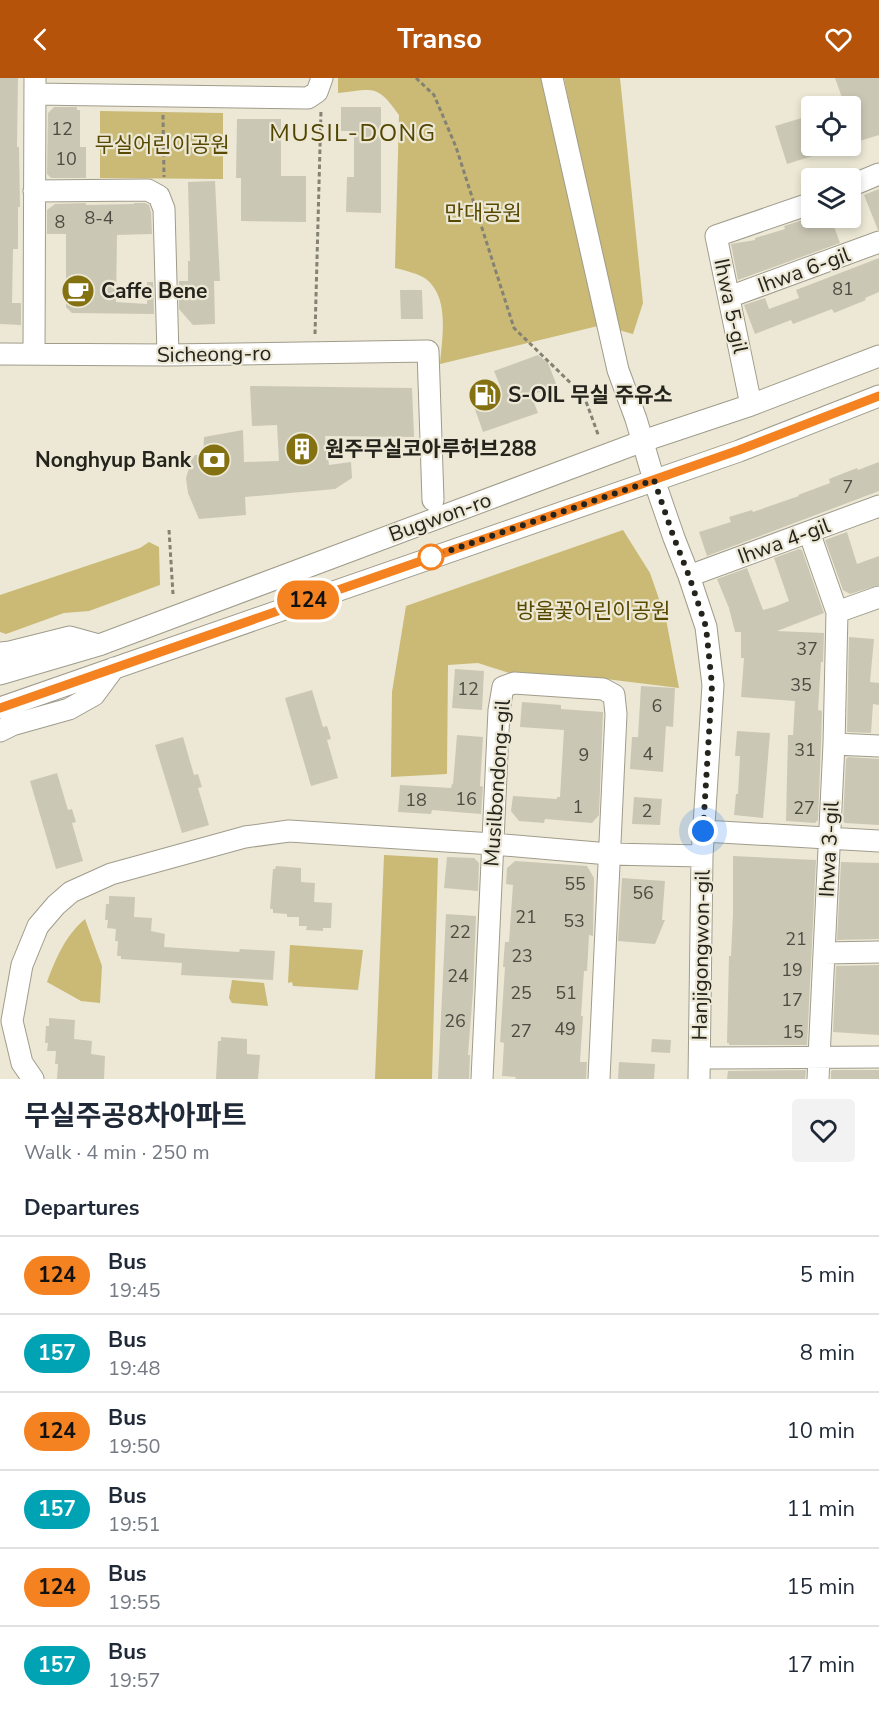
<!DOCTYPE html>
<html lang="en">
<head>
<meta charset="utf-8">
<style>
	body { margin:0; font-family:"Nunito Sans","Noto Sans KR",sans-serif; background:#f2f2f3; color:#1f2937; height:100vh; display:flex; flex-direction:column; font-size:22px; white-space:nowrap }
	* { box-sizing:border-box; margin:0 }
	p { font-size:20px; color:#747a83 }
	.icon { flex:none; width:33px; height:33px; fill:none; stroke:currentColor; stroke-width:2; stroke-linecap:round; stroke-linejoin:round }
	.map { position:relative; height:1001px; overflow:hidden }
	.drawer { display:flex; flex-direction:column; background:#fff; flex:1 }
	.drawer>* { flex:none }
	.badge { padding:0 12px; border-radius:20px; font-size:21px; line-height:39px }
	.fabs { position:absolute; left:801px; top:18px; display:grid; gap:12px }
	.fabs a { display:grid; place-items:center; width:60px; height:60px; border-radius:6px; background:#fff; box-shadow:0 3px 9px #0003; font-size:30px }
	.you { position:absolute; width:30px; height:30px; margin:-15px; border:4px solid #fff; border-radius:50%; background:#1a73e8; box-shadow:0 0 0 9px #1a73e833 }
	.map>.badge { position:absolute; translate:-50% -50%; box-shadow:0 0 0 3px #fff }
	h2 { padding:0 24px; font-size:22px; line-height:54px }
	.round { display:grid; place-items:center; flex:none; width:63px; height:63px; border-radius:6px; background:#f2f2f3 }
	.headline { display:flex; align-items:center; justify-content:space-between; height:102px; padding:0 24px }
	h1 { font-size:28px; font-weight:700; line-height:45px }
	ul { padding:0; list-style:none }
	li { display:flex; align-items:center; gap:18px; height:78px; padding:0 24px; border-top:2px solid #e0e1e3 }
	li div { flex:1 }
	li b { display:block; font-size:22px }
	li em { font-style:normal }
	li .badge { min-width:66px; font-weight:700; text-align:center }
	header { display:flex; justify-content:space-between; align-items:center; height:78px; padding:0 24px; background:#b45309; color:#fff; font-size:27px; font-weight:700 }
	.map>svg:first-child { display:block }
	.green { fill:#caba75 }
	.building { fill:#cbc7b5 }
	.lines { fill:none; stroke-linecap:round; stroke-linejoin:round }
	.minor-casing { stroke:#a09c8b; stroke-width:23 }
	.path { stroke:#848275; stroke-width:3; stroke-dasharray:4.5 3; stroke-linecap:butt }
	.minor { stroke:#fff; stroke-width:21 }
	.line-casing { stroke:#fff; stroke-width:14 }
	.line { stroke:#f58220; stroke-width:9 }
	.walk { stroke:#24231c; stroke-width:6; stroke-dasharray:0 10.8 }
	.stop-dot { fill:#fff; stroke:#f58220; stroke-width:3 }
	.labels { text-anchor:middle; dominant-baseline:central; stroke-width:4.5; stroke-linejoin:round; paint-order:stroke }
	.number-label { font-size:18px; fill:#4e4c42 }
	.park-label { font-size:21px; fill:#584900; stroke:#ece8d5 }
	.street-label { font-size:21px; fill:#24231c; stroke:#ece8d5 }
	.poi-label { font-size:21px; font-weight:bold; fill:#24231c; stroke:#ece8d5; text-anchor:start }
	.quarter-label { font-size:24px; letter-spacing:1.5px; fill:#524501; stroke:#ece8d5 }
</style>
</head>
<body>
<header><svg class="icon" aria-label="back" viewBox="0 0 24 24"><path d="M15 5l-7 7 7 7"/></svg>Transo<svg class="icon" aria-label="heart" viewBox="0 0 24 24"><path d="M12 20l-8-8c-3-5 5-10 8-4 3-6 11-1 8 4z"/></svg></header>
<div class="map">
<svg width="879" height="1001" viewBox="0 0 879 1001">
	<rect width="100%" height="100%" fill="#ece8d5"/>
	<path class="green" d="M 338,0 L 541,0 L 598,248 L 440,286 C 442,259 450,220 426,201 C 420,196 403,192 395,190 L 399,37 C 377,6 374,11 338,15 Z
		M 564,0 L 620,0 L 643,225 L 633,256 L 615,251 Z
		M 100,33 L 223,35 L 223,101 L 100,100 Z
		M 623,452 L 650,495 L 666,541 L 679,610 L 606,601 L 512,596 L 478,585 L 448,587 L 447,696 L 391,699 L 392,614 L 406,528 Z
		M 149,464 L 159,469 L 160,507 L 89,533 L 64,535 L 6,556 L 0,554 L 0,517 L 140,470 Z
		M 384,777 L 438,780 L 432,1001 L 375,1001 Z
		M 85,841 L 102,888 L 100,925 L 81,923 L 47,904 C 56,880 65,858 85,841 Z
		M 290,867 L 363,872 L 358,912 L 293,908 L 292,904 L 288,905 Z
		M 232,902 L 264,905 L 268,928 L 232,925 L 229,920 Z"/>
	<path class="building" d="M 0,0 L 18,0 L 17,69 L 19,69 L 20,129 L 18,129 L 18,171 L 13,171 L 12,225 L 21,225 L 21,247 L 0,246 Z
		M 835,0 L 879,0 L 879,57 L 850,66 L 850,28 L 845,28 Z
		M 54,29 L 77,29 L 77,32 L 80,32 L 80,69 L 86,69 L 86,100 L 51,100 L 47,96 L 48,35 Z
		M 341,29 L 381,29 L 381,135 L 346,134 L 347,99 L 354,99 L 354,53 L 341,53 Z
		M 812,37 L 812,68 L 837,68 L 838,70 L 787,86 L 775,48 Z
		M 237,41 L 281,41 L 281,98 L 306,98 L 306,144 L 241,143 L 241,100 L 236,100 Z
		M 215,103 L 220,203 L 214,203 L 215,246 L 193,247 L 179,231 L 179,203 L 188,203 L 188,183 L 190,183 L 188,104 Z
		M 879,111 L 879,152 L 878,152 L 864,117 Z
		M 86,125 L 86,127 L 134,126 L 134,125 L 145,125 L 149,127 L 151,134 L 152,156 L 117,157 L 116,224 L 147,226 L 147,204 L 153,204 L 154,236 L 72,235 L 66,229 L 66,156 L 47,156 L 47,132 L 55,126 Z
		M 812,139 L 831,140 L 840,165 L 738,202 L 731,166 L 755,162 L 755,160 L 785,151 L 784,148 Z
		M 879,180 L 879,214 L 865,220 L 866,222 L 834,235 L 832,231 L 793,246 L 791,242 L 755,256 L 744,227 L 765,220 L 769,231 L 799,220 L 796,212 Z
		M 400,212 L 422,212 L 423,241 L 401,241 Z
		M 538,277 L 548,285 L 557,308 L 531,317 L 538,335 L 483,354 L 471,320 L 501,310 L 494,293 Z
		M 250,308 L 412,310 L 414,359 L 325,358 L 329,387 L 351,384 L 352,400 L 335,411 L 245,419 L 246,437 L 199,441 L 188,415 L 186,400 L 191,383 L 195,377 L 203,377 L 204,359 L 243,352 L 244,384 L 279,383 L 277,347 L 252,348 Z
		M 879,384 L 879,413 L 707,478 L 699,454 L 731,444 L 729,439 L 752,432 L 753,434 L 799,418 L 798,417 L 830,405 L 829,401 L 857,390 L 858,392 Z
		M 847,454 L 857,486 L 879,478 L 879,507 L 850,516 L 843,512 L 825,462 Z
		M 799,471 L 802,472 L 824,535 L 777,553 L 824,555 L 823,584 L 821,584 L 818,632 L 822,633 L 821,666 L 818,742 L 815,745 L 786,743 L 788,657 L 793,657 L 795,623 L 741,619 L 744,580 L 741,580 L 741,554 L 735,554 L 729,530 L 717,501 L 747,490 L 763,532 L 774,529 L 789,523 L 774,480 Z
		M 849,559 L 874,561 L 870,604 L 879,605 L 879,627 L 873,626 L 871,655 L 847,654 Z
		M 455,591 L 484,593 L 482,632 L 452,630 Z
		M 641,608 L 675,610 L 673,649 L 666,648 L 663,694 L 630,691 L 632,659 L 638,659 Z
		M 312,612 L 323,649 L 327,648 L 331,661 L 327,662 L 338,700 L 311,708 L 285,620 Z
		M 522,624 L 561,627 L 561,631 L 603,634 L 599,737 L 592,745 L 545,741 L 544,745 L 519,743 L 511,733 L 513,718 L 557,721 L 557,719 L 560,719 L 564,652 L 520,649 Z
		M 737,653 L 770,655 L 763,740 L 734,737 L 736,716 L 738,716 L 740,678 L 735,678 Z
		M 457,657 L 483,659 L 480,708 L 483,709 L 481,736 L 432,732 L 431,736 L 398,734 L 400,707 L 451,710 L 452,706 L 453,706 Z
		M 183,659 L 194,697 L 198,696 L 202,709 L 198,710 L 209,747 L 182,755 L 155,667 Z
		M 848,679 L 879,681 L 879,747 L 845,745 L 843,743 L 846,681 Z
		M 57,695 L 68,732 L 72,731 L 76,744 L 72,745 L 83,783 L 56,791 L 30,703 Z
		M 634,719 L 662,721 L 660,747 L 632,746 Z
		M 733,778 L 816,782 L 807,967 L 729,967 L 729,965 L 727,965 L 729,878 L 731,878 L 733,836 Z
		M 447,779 L 474,780 L 479,785 L 478,813 L 444,810 Z
		M 515,783 L 587,788 L 594,800 L 593,858 L 589,857 L 587,893 L 584,893 L 581,938 L 583,938 L 580,984 L 587,984 L 586,1001 L 515,1001 L 516,999 L 502,998 L 504,965 L 500,964 L 505,889 L 503,889 L 505,864 L 509,864 L 513,807 L 506,806 L 507,790 Z
		M 841,784 L 879,785 L 879,861 L 837,862 Z
		M 276,788 L 301,790 L 301,804 L 315,805 L 314,824 L 332,825 L 331,850 L 323,850 L 323,853 L 306,852 L 307,848 L 299,848 L 299,839 L 287,839 L 287,836 L 273,835 L 273,831 L 270,831 L 273,791 L 275,791 Z
		M 622,800 L 665,803 L 662,842 L 665,842 L 655,866 L 618,863 Z
		M 109,818 L 135,819 L 134,839 L 152,840 L 151,853 L 165,856 L 164,869 L 239,874 L 240,871 L 275,873 L 273,902 L 181,897 L 182,885 L 121,881 L 121,878 L 117,878 L 118,863 L 115,863 L 116,851 L 107,850 L 108,842 L 105,842 L 106,826 L 109,826 Z
		M 446,836 L 476,838 L 473,913 L 468,977 L 470,977 L 469,1001 L 438,1001 Z
		M 879,887 L 879,957 L 833,954 L 836,888 Z
		M 49,940 L 75,942 L 74,961 L 92,963 L 91,976 L 105,978 L 104,1001 L 57,1001 L 58,986 L 55,986 L 56,973 L 47,973 L 48,965 L 45,965 L 46,948 L 49,948 Z
		M 221,959 L 247,961 L 247,976 L 260,977 L 258,1001 L 216,1001 L 218,963 L 221,963 Z
		M 652,961 L 671,962 L 670,975 L 651,974 Z
		M 619,984 L 655,986 L 654,1001 L 618,1001 Z
		M 806,992 L 805,1001 L 727,1001 L 728,993 Z
		M 833,992 L 879,992 L 879,1001 L 831,1001 L 831,993 Z"/>
	<g class="lines">
		<g class="minor-casing">
			<path id="minor" d="M 552,0 L 618,292 L 636,341 L 654,402 L 674,460 L 689,498 L 706,549 L 713,607 L 702,778 L 699,1001
				M 35,16 L 308,20 L 317,14 L 322,0
				M 850,108 L 879,96
				M 34,113 L 148,112 L 159,118 L 164,131 L 168,277
				M 729,219 L 879,164
				M 0,276 L 168,277 L 428,273 L 433,422
				M 34,276 L 35,0
				M 751,327 L 716,158 L 812,125
				M 809,454 L 837,534 L 834,666 L 818,1001
				M 689,498 L 879,428
				M 837,534 L 879,519
				M 0,575 L 10,574 L 70,559 L 99,567
				M 0,596 L 99,567 L 643,363 L 751,327 L 879,278
				M 0,630 L 739,373 L 879,318
				M 0,653 L 12,647 L 69,631 L 94,617 L 114,590
				M 834,666 L 879,668
				M 703,753 L 879,763
				M 824,875 L 879,874
				M 700,980 L 879,979
				M 33,1001 L 22,985 L 12,943 L 22,887 L 38,848 L 56,827 L 71,814 L 111,796 L 245,759 L 289,753 L 493,766 L 609,776 L 702,778
				M 482,1001 L 499,632 L 503,609 L 514,605 L 603,611 L 614,617 L 616,636 L 599,1001"/>
		</g>
		<path class="path" d="M 416,0 L 434,17 L 456,69 L 514,250 L 584,318 L 599,359
			M 163,37 L 164,99
			M 315,256 L 321,32
			M 169,452 L 173,516"/>
		<use href="#minor" class="minor"/>
	</g>
	<g class="lines">
		<g class="line-casing">
			<path id="line" d="M 0,630 L 739,372 L 879,318"/>
		</g>
		<use href="#line" class="line"/>
		<path class="walk" d="M 431,479 L 654,402 L 674,460 L 689,498 L 706,549 L 712,607 L 703,753"/>
	</g>
	<defs>
		<g id="cafe-disc" transform="scale(1.725)"><circle r="9.5" fill="#847111" stroke="#ece8d5"/><path d="M-5.5-4.5H6V0H3Q3 3.5 0 3.5H-2.5Q-5.5 3.5-5.5 0ZM3-3.2v2h1.7v-2ZM-6 4.5H4V6H-6Z" fill="#fff"/></g>
		<g id="fuel-disc" transform="scale(1.725)"><circle r="9.5" fill="#847111" stroke="#ece8d5"/><path d="M-5.5-6h7V0h2V4h1.3V-2.5L3-4.5l.8-.8L6-3V5H2.5V1h-1V6h-7ZM-4.2-4.7v3.2H.2V-4.7Z" fill="#fff"/></g>
		<g id="building-disc" transform="scale(1.725)"><circle r="9.5" fill="#847111" stroke="#ece8d5"/><path d="M-4-6H4V6H1V3H-1V6H-4ZM-2.5-4.3h1.7v1.8h-1.7ZM.8-4.3h1.7v1.8H.8ZM-2.5-1h1.7V.8h-1.7ZM.8-1h1.7V.8H.8Z" fill="#fff"/></g>
		<g id="bank-disc" transform="scale(1.725)"><circle r="9.5" fill="#847111" stroke="#ece8d5"/><path d="M-6-4H6V4H-6ZM0-2.3a2.3 2.3 0 1 0 0 4.6a2.3 2.3 0 1 0 0-4.6Z" fill="#fff"/></g>
	</defs>
	<g fill-rule="evenodd">
		<use href="#cafe-disc" x="78" y="213"/>
		<use href="#fuel-disc" x="485" y="317"/>
		<use href="#building-disc" x="302" y="371"/>
		<use href="#bank-disc" x="214" y="382"/>
	</g>
	<circle class="stop-dot" cx="431" cy="479" r="12"/>
	<g class="labels">
		<g class="number-label">
			<text x="62" y="51">12</text>
			<text x="66" y="81">10</text>
			<text x="99" y="140">8-4</text>
			<text x="60" y="144">8</text>
			<text x="843" y="211">81</text>
			<text x="848" y="409">7</text>
			<text x="807" y="571">37</text>
			<text x="801" y="607">35</text>
			<text x="468" y="611">12</text>
			<text x="657" y="628">6</text>
			<text x="805" y="672">31</text>
			<text x="648" y="676">4</text>
			<text x="584" y="677">9</text>
			<text x="466" y="721">16</text>
			<text x="416" y="722">18</text>
			<text x="578" y="729">1</text>
			<text x="804" y="730">27</text>
			<text x="647" y="733">2</text>
			<text x="575" y="806">55</text>
			<text x="643" y="815">56</text>
			<text x="526" y="839">21</text>
			<text x="574" y="843">53</text>
			<text x="460" y="854">22</text>
			<text x="796" y="861">21</text>
			<text x="522" y="878">23</text>
			<text x="792" y="892">19</text>
			<text x="458" y="898">24</text>
			<text x="521" y="915">25</text>
			<text x="566" y="915">51</text>
			<text x="792" y="922">17</text>
			<text x="455" y="943">26</text>
			<text x="565" y="951">49</text>
			<text x="521" y="953">27</text>
			<text x="793" y="954">15</text>
		</g>
		<g class="park-label">
			<text x="162" y="67">무실어린이공원</text>
			<text x="483" y="135">만대공원</text>
			<text x="593" y="533">방울꽃어린이공원</text>
		</g>
		<g class="street-label">
			<text transform="translate(804 192) rotate(-20)">Ihwa 6-gil</text>
			<text transform="translate(731 228) rotate(78)">Ihwa 5-gil</text>
			<text transform="translate(214 276) rotate(-1)">Sicheong-ro</text>
			<text transform="translate(440 439) rotate(-20)">Bugwon-ro</text>
			<text transform="translate(784 463) rotate(-20)">Ihwa 4-gil</text>
			<text transform="translate(497 705) rotate(-86)">Musilbondong-gil</text>
			<text transform="translate(829 771) rotate(-87)">Ihwa 3-gil</text>
			<text transform="translate(701 877) rotate(-89)">Hanjigongwon-gil</text>
		</g>
		<g class="poi-label">
			<text x="101" y="213">Caffe Bene</text>
			<text x="508" y="317">S-OIL 무실 주유소</text>
			<text x="325" y="371">원주무실코아루허브288</text>
			<text x="191" y="382" text-anchor="end">Nonghyup Bank</text>
		</g>
		<g class="quarter-label">
			<text x="353" y="55">MUSIL-DONG</text>
		</g>
	</g>
</svg>
<div class="fabs">
<a><svg class="icon" aria-label="locate" viewBox="0 0 24 24"><circle cx="12" cy="12" r="6"/><path d="M12 2v4M12 18v4M2 12h4M18 12h4"/></svg></a>
<a><svg class="icon" aria-label="layers" viewBox="0 0 24 24"><path d="M12 4l9 5-9 5-9-5zM3 14l9 5 9-5"/></svg></a>
</div>
<div class="you" style="left:703px;top:753px"></div>
<b class="badge" style="left:308px;top:522px;background:#f58220;color:#111">124</b>
</div>
<section class="drawer">
<div class="headline"><div><h1>무실주공8차아파트</h1><p>Walk · 4 min · 250 m</p></div><a class="round"><svg class="icon" aria-label="heart" viewBox="0 0 24 24"><path d="M12 20l-8-8c-3-5 5-10 8-4 3-6 11-1 8 4z"/></svg></a></div>
<h2>Departures</h2>
<ul>
<li><span class="badge" style="background:#f58220;color:#111">124</span><div><b>Bus</b><p>19:45</p></div><em>5 min</em></li>
<li><span class="badge" style="background:#00a3b4;color:#fff">157</span><div><b>Bus</b><p>19:48</p></div><em>8 min</em></li>
<li><span class="badge" style="background:#f58220;color:#111">124</span><div><b>Bus</b><p>19:50</p></div><em>10 min</em></li>
<li><span class="badge" style="background:#00a3b4;color:#fff">157</span><div><b>Bus</b><p>19:51</p></div><em>11 min</em></li>
<li><span class="badge" style="background:#f58220;color:#111">124</span><div><b>Bus</b><p>19:55</p></div><em>15 min</em></li>
<li><span class="badge" style="background:#00a3b4;color:#fff">157</span><div><b>Bus</b><p>19:57</p></div><em>17 min</em></li>
</ul>
</section>
</body>
</html>
